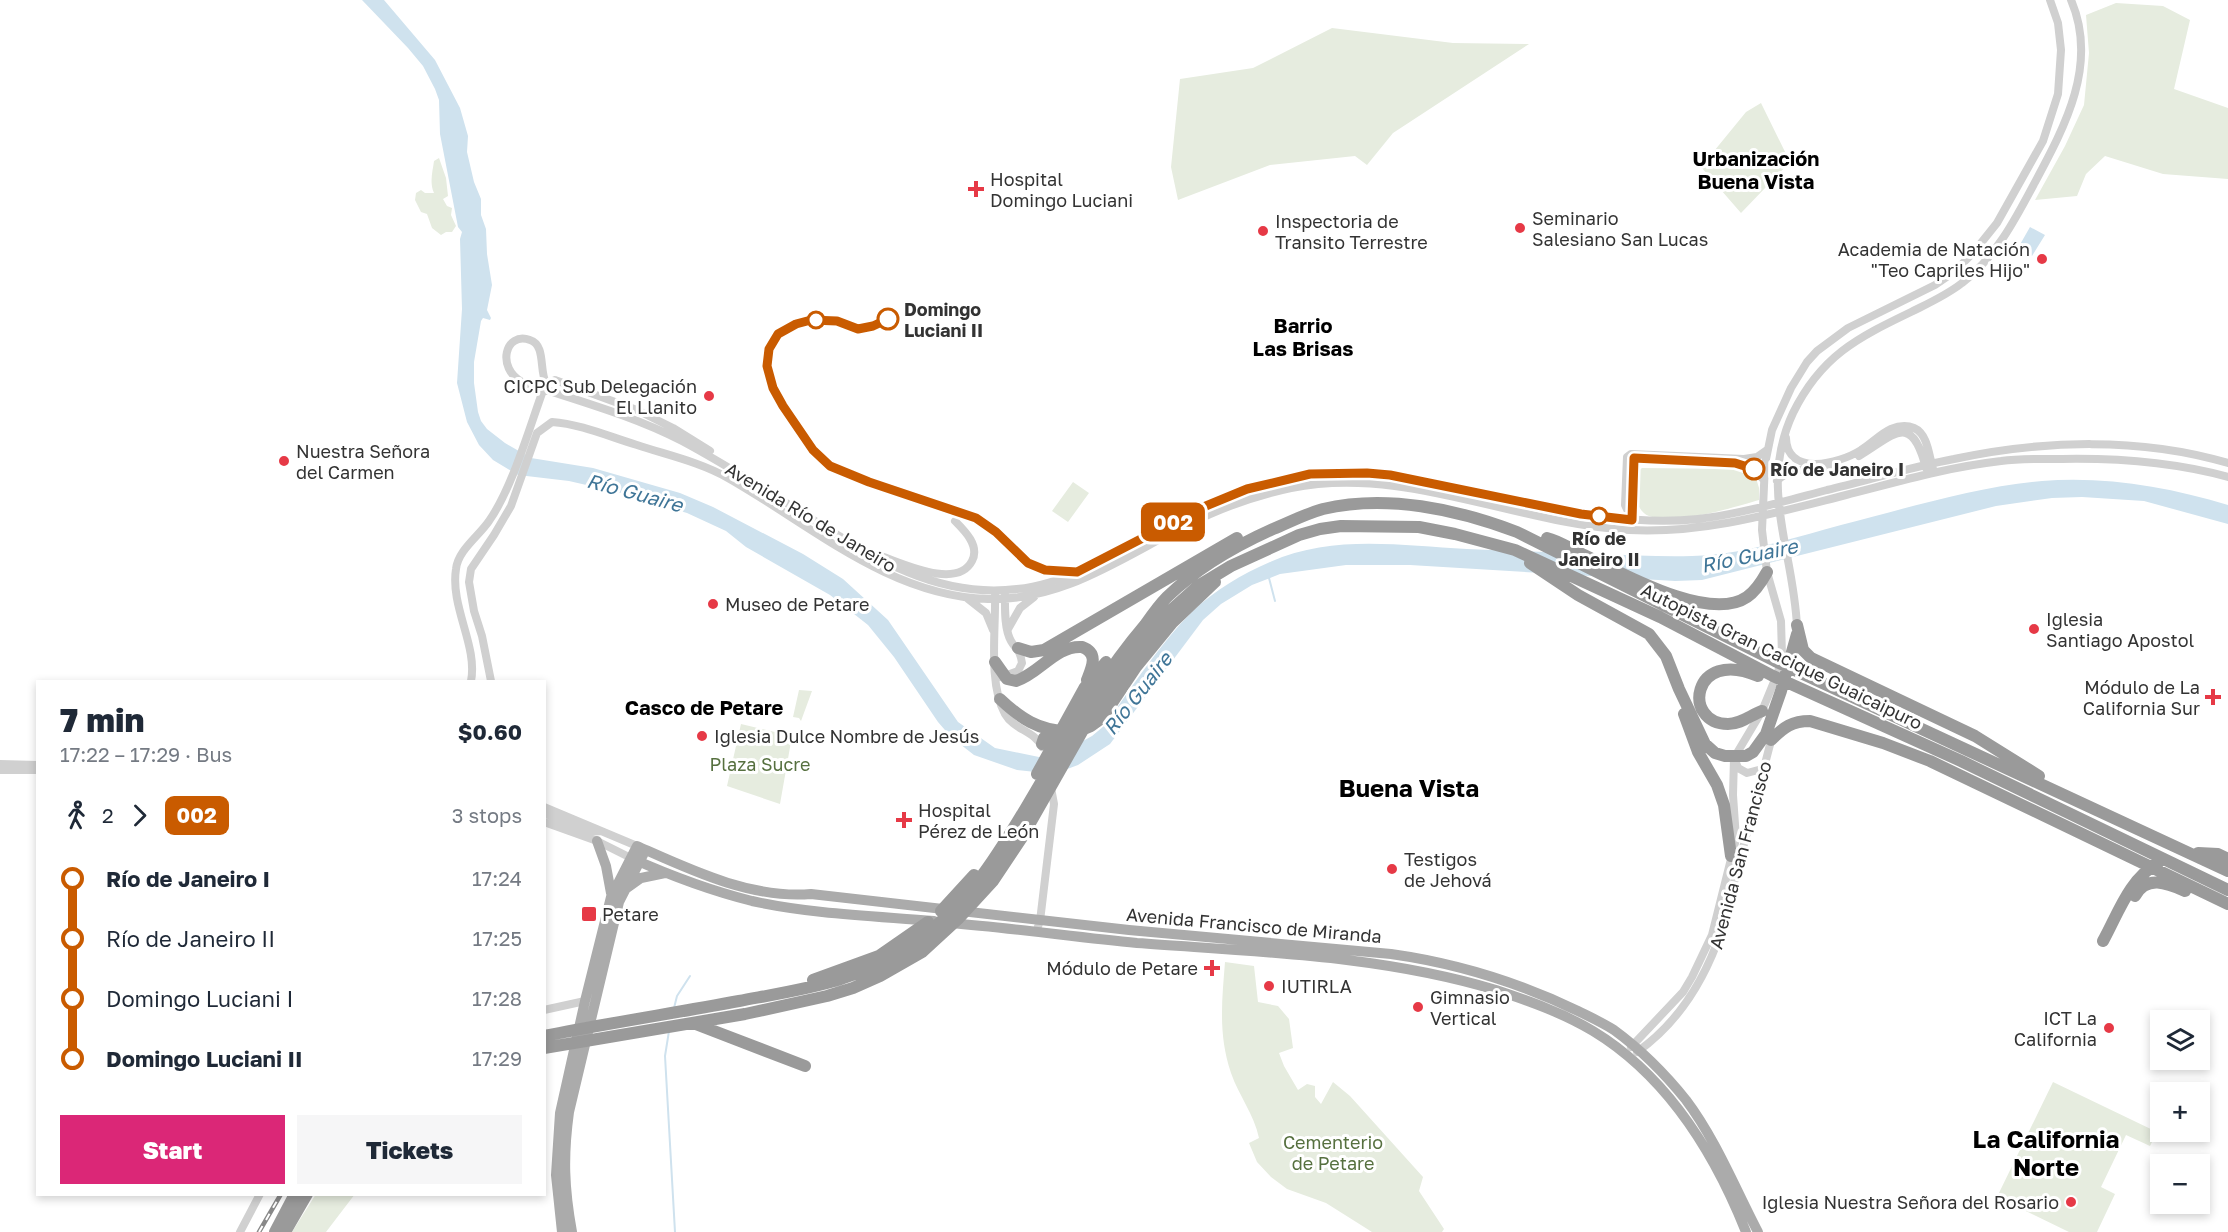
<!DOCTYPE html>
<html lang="en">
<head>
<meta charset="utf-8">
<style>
	body { margin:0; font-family:"Golos Text",sans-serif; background:#f6f6f7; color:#1f2937; height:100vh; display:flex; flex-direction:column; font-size:22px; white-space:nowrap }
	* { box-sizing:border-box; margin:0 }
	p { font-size:20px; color:#747a83 }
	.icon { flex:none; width:33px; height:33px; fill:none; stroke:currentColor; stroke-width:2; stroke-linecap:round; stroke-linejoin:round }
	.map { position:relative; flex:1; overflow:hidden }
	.side { position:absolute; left:36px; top:680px; width:510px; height:516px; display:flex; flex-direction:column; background:#fff; border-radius:0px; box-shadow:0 3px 9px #0003 }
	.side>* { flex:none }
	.badge { padding:0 12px; border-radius:9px; font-size:21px; line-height:39px }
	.buttons { position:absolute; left:2150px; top:1010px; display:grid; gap:12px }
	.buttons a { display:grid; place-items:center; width:60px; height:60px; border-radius:0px; background:#fff; box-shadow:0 3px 9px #0003; font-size:30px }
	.map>.badge { position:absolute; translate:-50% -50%; box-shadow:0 0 0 3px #fff }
	.legs { display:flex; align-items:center; gap:9px; height:66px; padding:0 24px; font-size:20px }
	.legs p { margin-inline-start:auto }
	.overview { display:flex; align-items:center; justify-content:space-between; height:102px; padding:0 24px }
	h1 { font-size:33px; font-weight:800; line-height:45px }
	.primary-button { display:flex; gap:12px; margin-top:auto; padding:12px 24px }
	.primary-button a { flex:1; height:69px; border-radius:0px; background:#db2777; color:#fff; font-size:24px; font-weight:800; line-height:69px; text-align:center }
	.primary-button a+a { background:#f6f6f7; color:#1f2937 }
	ul { padding:0 24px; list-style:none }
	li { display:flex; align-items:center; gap:21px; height:60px; font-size:22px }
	li i { display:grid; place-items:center; width:9px; height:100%; margin:0 8px; background:currentColor }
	li i::after { content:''; width:15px; height:15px; margin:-8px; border:4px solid; border-radius:50%; background:#fff }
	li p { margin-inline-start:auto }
	li:first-child i { background:linear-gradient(#0000 50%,currentColor 0) }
	li:last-child i { background:linear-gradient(currentColor 50%,#0000 0) }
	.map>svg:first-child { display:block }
	.green { fill:#e6ecdf }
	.water { fill:#cfe2ee }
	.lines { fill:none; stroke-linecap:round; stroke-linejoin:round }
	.stream { stroke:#cfe2ee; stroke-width:2 }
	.minor { stroke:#d0d0d0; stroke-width:8 }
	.major { stroke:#ababab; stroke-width:10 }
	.highway { stroke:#9a9a9a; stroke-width:12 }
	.rail-casing { stroke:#888; stroke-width:4.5 }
	.rail { stroke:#fff; stroke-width:2; stroke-dasharray:7; stroke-linecap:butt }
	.line-1-casing { stroke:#fff; stroke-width:14 }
	.line-1 { stroke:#c95b00; stroke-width:9 }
	.poi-dot { fill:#e63946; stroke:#fff; stroke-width:2 }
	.stop-1-dot { fill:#fff; stroke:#c95b00; stroke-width:3 }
	.labels { text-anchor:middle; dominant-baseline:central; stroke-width:6; stroke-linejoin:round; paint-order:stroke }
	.poi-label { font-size:18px; fill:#333; stroke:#fff; text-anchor:start }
	.stop-label { font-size:18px; font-weight:bold; fill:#333; stroke:#fff; text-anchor:start }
	.street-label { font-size:18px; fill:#333; stroke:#fff }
	.park-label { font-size:18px; fill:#56703f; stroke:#fff }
	.neighbourhood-label { font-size:20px; font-weight:bold; fill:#000; stroke:#fff }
	.water-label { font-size:20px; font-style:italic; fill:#3f7597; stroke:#fff }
	.district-label { font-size:24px; font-weight:bold; fill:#000; stroke:#fff }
</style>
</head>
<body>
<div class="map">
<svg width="2228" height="1232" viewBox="0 0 2228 1232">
	<rect width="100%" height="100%" fill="#fff"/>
	<path class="green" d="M 2116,3 L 2163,6 L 2190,20 L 2174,89 L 2228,108 L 2228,179 L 2163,174 L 2105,156 L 2086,174 L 2077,196 L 2035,200 L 2065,146 L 2084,105 L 2089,53 L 2086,15 Z
		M 1332,28 L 1453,43 L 1529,44 L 1393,133 L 1367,165 L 1355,156 L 1270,165 L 1178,200 L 1171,167 L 1180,79 L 1253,68 Z
		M 1761,103 L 1790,162 L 1741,213 L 1701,167 L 1746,112 Z
		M 439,158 L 446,178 L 448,196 L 443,199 L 447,206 L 452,208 L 451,215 L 456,226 L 452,232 L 446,232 L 441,235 L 432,228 L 427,214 L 421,212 L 415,200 L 416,193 L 421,190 L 425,193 L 434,193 C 429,182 433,170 434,161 Z
		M 1642,468 L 1735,469 L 1744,471 L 1756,478 L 1759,488 L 1759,500 C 1732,508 1676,525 1649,516 C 1640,513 1636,502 1636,494 C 1636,484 1634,474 1642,468 Z
		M 1073,482 L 1089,493 L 1068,522 L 1052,511 Z
		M 799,690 L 812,691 L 801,721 L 799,718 L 793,717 Z
		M 741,724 L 792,736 L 780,804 L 727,786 Z
		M 1225,962 L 1254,966 L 1258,1002 L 1278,1006 L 1289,1019 L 1293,1048 L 1279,1053 L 1284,1066 L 1298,1090 L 1307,1084 L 1315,1086 L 1315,1097 L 1321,1104 L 1333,1082 L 1350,1096 L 1423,1177 L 1419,1191 L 1444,1229 L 1442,1232 L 1372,1232 L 1326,1203 L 1287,1189 L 1271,1177 L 1257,1162 L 1249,1143 L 1259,1138 C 1254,1114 1239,1096 1231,1073 C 1218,1034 1222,1001 1225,962 Z
		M 2053,1082 L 2157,1132 L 2150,1146 L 2126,1135 L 2101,1187 L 2115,1194 L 2097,1232 L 2069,1232 L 1997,1197 Z
		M 316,1194 L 355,1194 L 326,1232 L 292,1232 Z"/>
	<path class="water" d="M 362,0 L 384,0 L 435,60 L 460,108 L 468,136 L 467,152 L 474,182 L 481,199 L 481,215 L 486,229 L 487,254 L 492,285 L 487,310 L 491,318 L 490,320 L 483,318 L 481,321 L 474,362 L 474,383 L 478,412 L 481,421 L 487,429 L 505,443 L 531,458 L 593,468 L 680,493 L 713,507 L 803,554 L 843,579 L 888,620 L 958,722 L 995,748 L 1039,757 L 1063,752 L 1092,736 L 1104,726 C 1130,690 1161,642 1193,611 C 1215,590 1242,574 1270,562 C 1334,534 1400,546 1467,549 C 1512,551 1557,552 1601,554 C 1631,555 1662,557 1692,556 C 1742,555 1793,538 1841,525 C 1904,509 1978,486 2042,481 C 2106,476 2168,487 2228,505 L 2228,524 L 2144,501 L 2082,497 L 2052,498 L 1996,506 L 1702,580 L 1675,581 L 1410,565 L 1346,565 L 1280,574 L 1252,585 L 1221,604 L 1203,620 L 1110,744 L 1078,765 L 1062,771 L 1045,773 L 1017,770 L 974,755 L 951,737 L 938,722 L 894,657 L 868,625 L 830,595 L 746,547 L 726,531 L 687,513 L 621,493 L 569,481 L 518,475 L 493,460 L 479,445 L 467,422 L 457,383 L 462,309 L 460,239 L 462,232 L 458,227 L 440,134 L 439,100 L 435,89 L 423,66 L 408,48 Z
		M 2030,227 L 2045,235 L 2032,256 L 2018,248 Z"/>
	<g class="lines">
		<path class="stream" d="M 1269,578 L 1275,601
			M 674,1008 L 677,996 L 690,976
			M 669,1031 L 665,1056 L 675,1232"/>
		<path class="minor" d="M 555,380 L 637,410 L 673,428 L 710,451
			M 1786,438 C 1787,477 1839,464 1861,450 C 1871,444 1880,434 1891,429 C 1898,426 1907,425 1914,428 C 1928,434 1929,456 1933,469
			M 1859,456 C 1893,436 1911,410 1926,468
			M 1729,463 L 1751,466 L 1763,479
			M 1777,481 C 1794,464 1815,471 1837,465
			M 1632,516 L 1634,458 L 1642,458
			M 1632,520 L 1625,505 L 1627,457 L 1631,454 L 1744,459 L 1757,457 L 1767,450
			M 984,522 L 1027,563 L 1045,570 L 1072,572
			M 881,556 C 902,563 957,590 972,561 C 980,546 965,531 955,521
			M 995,595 C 996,629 988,684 1005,714 C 1014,730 1035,731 1042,747
			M 967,598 L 986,613 L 993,630
			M 1797,627 C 1794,551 1758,488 1793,413 C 1821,356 1857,338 1911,312 C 1929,303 1947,295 1962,283 C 1995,258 2015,220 2034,184 C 2064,128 2099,65 2071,0
			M 1008,629 L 1020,608 L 1034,597
			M 1002,677 L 1018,671 L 1022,663 C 1020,649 1016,650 1011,641 C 1004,629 1005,607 1005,595
			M 471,681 C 478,646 450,607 456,569 C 458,550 479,536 489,521 C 513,487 530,425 545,385 L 546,383 C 539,371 546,345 530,340 C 505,331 496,368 522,382 C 575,400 632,415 682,441 C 725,464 766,490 807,516 C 872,557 937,599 1017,589 C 1074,583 1130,545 1180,518 C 1245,482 1316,468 1390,475 C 1430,483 1470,490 1510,499 C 1572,512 1634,526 1698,519 C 1741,514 1785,501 1827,490 C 1869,480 1911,467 1954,459 C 2042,440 2141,437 2228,463
			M 491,681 L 482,636 L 474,611 L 469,582 L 471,569 L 494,535 L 511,506 L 537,433 L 552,422 C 581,424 610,437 637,445 C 667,455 700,462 728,478 C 811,525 889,596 988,599 C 1062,601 1120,559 1183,527 C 1218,509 1253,496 1291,488 C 1406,465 1516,524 1629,530 C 1703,534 1775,513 1846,495 C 1897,482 1948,467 2001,461 C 2021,458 2042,459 2062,459 C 2119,458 2173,462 2228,477
			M 1735,760 L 1738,768 L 1747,773 L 1762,769
			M 0,764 L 38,765
			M 0,770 L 38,770
			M 544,807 L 637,846
			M 544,813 L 589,832 L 601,831
			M 544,822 L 597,841 L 631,858
			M 1036,932 L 1040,921 L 1054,804 L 1051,788
			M 544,1010 L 585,1001
			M 1631,1047 L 1683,992 L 1692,977 L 1712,935 L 1736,839 L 1733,795 L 1734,758 L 1762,711 L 1778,672 L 1782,655 L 1781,621 L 1767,572 L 1762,530 L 1765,464 L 1772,430 L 1791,388 L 1807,362 L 1817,351 L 1848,328 L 1935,285 L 1954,272 L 1973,253 L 1997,223 L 2043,141 L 2058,94 L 2061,50 L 2058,23 L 2050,0
			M 1637,1052 C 1678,1023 1705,979 1721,932 L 1772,737
			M 240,1232 L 260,1194"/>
		<path class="major" d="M 597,841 L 606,866 L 611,893
			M 631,858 C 669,875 712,891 752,901 C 811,914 874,916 934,921
			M 627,888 L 641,878 L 665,873
			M 950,923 C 1012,928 1075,937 1137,943 C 1258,952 1380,955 1496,990 C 1529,1001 1563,1013 1593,1031 C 1667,1076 1715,1154 1746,1232
			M 562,1232 L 556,1175 L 560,1113 L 585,1001 L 611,897 L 637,846 C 691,870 751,899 811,894 L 1129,930 L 1391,954 C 1455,963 1520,983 1578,1011 C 1590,1017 1603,1023 1614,1030 C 1640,1049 1666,1075 1686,1100 C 1716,1140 1735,1188 1758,1232
			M 572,1232 C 564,1188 563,1156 569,1112 L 619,902 L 643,855"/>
		<path class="highway" d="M 1547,538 C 1560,541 1572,550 1584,555 C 1621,573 1709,623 1747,597 C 1756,591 1762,581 1767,572
			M 1530,563 L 1578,595 L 1649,634 L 1666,656 L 1679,689 L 1705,744 L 1715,753 L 1725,756 L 1746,756 L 1753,752 L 1766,734 L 1781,691 L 1797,634
			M 1797,625 L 1803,650 L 1811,658 L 1975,736 L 2039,776
			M 1018,648 L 1031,652 L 1044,650 L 1237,538
			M 995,662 L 1007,679 L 1016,681 C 1039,674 1056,645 1082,647 C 1099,653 1092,667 1087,680
			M 1758,676 C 1691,647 1682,724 1728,724 C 1741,724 1751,715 1762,711
			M 1000,699 C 1020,718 1039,731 1067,731
			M 1684,714 L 1698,752 L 1717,785 L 1724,805 L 1731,856
			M 1084,729 L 1091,726 L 1102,718 L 1136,667 L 1172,623 L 1215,582
			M 1771,740 C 1784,727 1792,721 1810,721 L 1883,743 L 1930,761 L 2228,904
			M 1042,744 L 1044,738 L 1054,731
			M 1037,774 L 1085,687 L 1106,662
			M 2198,853 L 2218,854 L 2228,859
			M 2135,896 C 2146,875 2167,883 2185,891
			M 941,911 L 974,875
			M 2103,941 C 2118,914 2129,879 2158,863
			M 813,980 L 879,956 L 928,922
			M 693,1023 L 805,1066
			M 544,1036 C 609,1023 675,1013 739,1001 C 803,989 860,982 914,943 C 966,907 996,858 1027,806 C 1064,744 1098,680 1145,625 C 1152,615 1159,605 1167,597 C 1197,568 1235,546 1273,529 C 1290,522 1305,514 1323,509 C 1386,494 1457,509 1517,532 L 1775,661 L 2228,871
			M 544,1048 L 745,1014 L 827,996 L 853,988 L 880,976 L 922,952 L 959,918 L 993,881 L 1021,839 L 1096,707 L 1127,660 L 1169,612 L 1198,586 L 1231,566 L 1299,535 L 1320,529 L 1341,526 L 1419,527 L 1455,534 L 1515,550 L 1660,617 L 1773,676 L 1961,761 L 2228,890
			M 275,1232 L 295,1194
			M 285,1232 L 307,1194"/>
		<g class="rail-casing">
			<path id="rail" d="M 259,1232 L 281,1194"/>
		</g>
		<use href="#rail" class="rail"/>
	</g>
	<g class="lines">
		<g class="line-1-casing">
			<path id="line-1" d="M 888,319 L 873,326 L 858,329 L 837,321 L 811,320 L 796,324 L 778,334 L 769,349 L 767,366 L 773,388 L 783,406 L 813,450 L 830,466 L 869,482 L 976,518 L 996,532 L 1028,563 L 1045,570 L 1077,572 L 1201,508 L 1247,489 L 1310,474 L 1367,473 L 1390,475 L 1581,514 L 1632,520 L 1634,458 L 1735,463 L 1754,469"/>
		</g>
		<use href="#line-1" class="line-1"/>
	</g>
	<g class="poi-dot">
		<path d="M973 180h6v6h6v6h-6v6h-6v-6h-6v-6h6z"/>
		<circle cx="1520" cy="228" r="6"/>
		<circle cx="1263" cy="231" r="6"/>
		<circle cx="2042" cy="259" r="6"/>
		<circle cx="709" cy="396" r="6"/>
		<circle cx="284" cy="461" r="6"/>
		<circle cx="713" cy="604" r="6"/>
		<circle cx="2034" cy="629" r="6"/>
		<path d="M2210 688h6v6h6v6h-6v6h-6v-6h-6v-6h6z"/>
		<circle cx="702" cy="736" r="6"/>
		<path d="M901 811h6v6h6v6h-6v6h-6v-6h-6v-6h6z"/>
		<circle cx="1392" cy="869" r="6"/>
		<rect x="581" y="906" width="16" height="16" rx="3"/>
		<path d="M1209 959h6v6h6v6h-6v6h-6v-6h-6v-6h6z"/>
		<circle cx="1269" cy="986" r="6"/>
		<circle cx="1418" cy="1007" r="6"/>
		<circle cx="2109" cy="1028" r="6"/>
		<circle cx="2071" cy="1202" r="6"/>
	</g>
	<g class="stop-1-dot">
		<circle cx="888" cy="319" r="10"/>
		<circle cx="816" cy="320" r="8"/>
		<circle cx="1754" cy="469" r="10"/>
		<circle cx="1599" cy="516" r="8"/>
	</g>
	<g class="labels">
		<g class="poi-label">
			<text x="990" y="179">Hospital<tspan x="990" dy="21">Domingo Luciani</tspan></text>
			<text x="1532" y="218">Seminario<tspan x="1532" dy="21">Salesiano San Lucas</tspan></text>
			<text x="1275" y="221">Inspectoria de<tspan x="1275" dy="21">Transito Terrestre</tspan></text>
			<text x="2030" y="249" text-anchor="end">Academia de Natación<tspan x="2030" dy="21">"Teo Capriles Hijo"</tspan></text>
			<text x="697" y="386" text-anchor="end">CICPC Sub Delegación<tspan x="697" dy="21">El Llanito</tspan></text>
			<text x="296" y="451">Nuestra Señora<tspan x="296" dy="21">del Carmen</tspan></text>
			<text x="725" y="604">Museo de Petare</text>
			<text x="2046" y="619">Iglesia<tspan x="2046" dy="21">Santiago Apostol</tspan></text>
			<text x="2200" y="687" text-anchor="end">Módulo de La<tspan x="2200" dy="21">California Sur</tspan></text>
			<text x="714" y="736">Iglesia Dulce Nombre de Jesús</text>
			<text x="918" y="810">Hospital<tspan x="918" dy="21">Pérez de León</tspan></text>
			<text x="1404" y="859">Testigos<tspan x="1404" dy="21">de Jehová</tspan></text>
			<text x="602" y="914">Petare</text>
			<text x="1198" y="968" text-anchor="end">Módulo de Petare</text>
			<text x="1281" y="986">IUTIRLA</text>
			<text x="1430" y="997">Gimnasio<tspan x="1430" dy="21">Vertical</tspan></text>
			<text x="2097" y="1018" text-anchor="end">ICT La<tspan x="2097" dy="21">California</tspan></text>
			<text x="2059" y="1202" text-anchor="end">Iglesia Nuestra Señora del Rosario</text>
		</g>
		<g class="stop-label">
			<text x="904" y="309">Domingo<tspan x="904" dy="21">Luciani II</tspan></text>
			<text x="1770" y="469">Río de Janeiro I</text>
			<text x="1599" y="538" text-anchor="middle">Río de<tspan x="1599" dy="21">Janeiro II</tspan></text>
		</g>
		<g class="street-label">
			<text transform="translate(811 517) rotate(31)">Avenida Río de Janeiro</text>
			<text transform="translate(1782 656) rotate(26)">Autopista Gran Cacique Guaicaipuro</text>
			<text transform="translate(1740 855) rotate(-75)">Avenida San Francisco</text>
			<text transform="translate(1254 925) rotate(5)">Avenida Francisco de Miranda</text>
		</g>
		<g class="park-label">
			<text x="760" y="764">Plaza Sucre</text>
			<text x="1333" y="1142">Cementerio<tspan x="1333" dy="21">de Petare</tspan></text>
		</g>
		<g class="neighbourhood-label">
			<text x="1756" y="158">Urbanización<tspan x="1756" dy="23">Buena Vista</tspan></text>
			<text x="1303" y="325">Barrio<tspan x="1303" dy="23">Las Brisas</tspan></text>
			<text x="704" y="707">Casco de Petare</text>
		</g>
		<g class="water-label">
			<text transform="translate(635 492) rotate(15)">Río Guaire</text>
			<text transform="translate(1749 555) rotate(-12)">Río Guaire</text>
			<text transform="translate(1137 693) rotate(-52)">Río Guaire</text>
		</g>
		<g class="district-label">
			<text x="1409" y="787">Buena Vista</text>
			<text x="2046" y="1138">La California<tspan x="2046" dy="28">Norte</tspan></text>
		</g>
	</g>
</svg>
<div class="buttons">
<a><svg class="icon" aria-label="layers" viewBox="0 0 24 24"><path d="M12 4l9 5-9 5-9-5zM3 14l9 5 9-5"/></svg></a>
<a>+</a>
<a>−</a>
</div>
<b class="badge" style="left:1173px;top:522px;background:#c95b00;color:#fff">002</b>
<section class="side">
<div class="overview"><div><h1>7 min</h1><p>17:22 – 17:29 · Bus</p></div><b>$0.60</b></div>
<div class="legs"><svg class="icon" aria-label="walk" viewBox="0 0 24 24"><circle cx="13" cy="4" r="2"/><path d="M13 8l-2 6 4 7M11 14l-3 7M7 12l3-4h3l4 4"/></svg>2<svg class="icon" aria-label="forward" viewBox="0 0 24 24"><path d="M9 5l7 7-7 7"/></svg><b class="badge" style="background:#c95b00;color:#fff">002</b><p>3 stops</p></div>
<ul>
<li><i style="color:#c95b00"></i><b>Río de Janeiro I</b><p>17:24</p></li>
<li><i style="color:#c95b00"></i><span>Río de Janeiro II</span><p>17:25</p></li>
<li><i style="color:#c95b00"></i><span>Domingo Luciani I</span><p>17:28</p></li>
<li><i style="color:#c95b00"></i><b>Domingo Luciani II</b><p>17:29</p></li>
</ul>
<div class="primary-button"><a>Start</a><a>Tickets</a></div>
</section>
</div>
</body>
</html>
